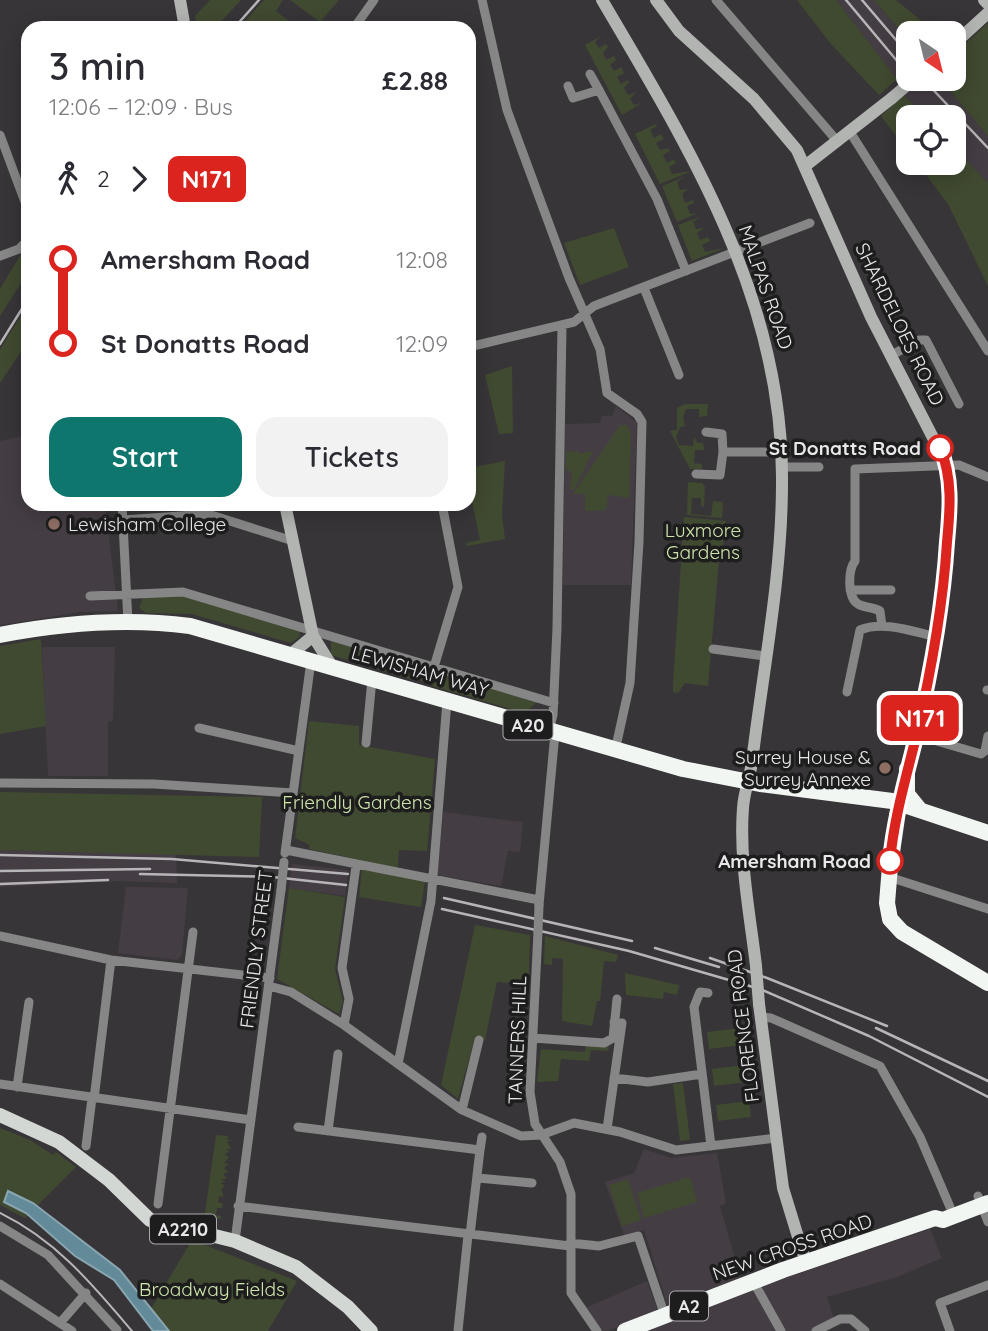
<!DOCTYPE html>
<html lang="en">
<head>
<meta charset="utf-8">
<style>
	body { margin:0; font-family:Quicksand,sans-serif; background:#f2f2f3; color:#2b2b33; height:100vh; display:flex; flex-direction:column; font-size:26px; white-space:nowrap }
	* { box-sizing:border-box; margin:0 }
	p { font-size:23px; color:#7c7c81 }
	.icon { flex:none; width:38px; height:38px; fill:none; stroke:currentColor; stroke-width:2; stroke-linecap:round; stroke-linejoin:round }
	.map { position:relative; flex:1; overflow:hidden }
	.panel { position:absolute; left:21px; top:21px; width:455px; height:490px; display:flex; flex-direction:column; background:#fff; border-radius:21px; box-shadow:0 4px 18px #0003 }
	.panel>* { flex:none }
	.badge { padding:0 14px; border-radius:10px; font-size:24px; line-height:46px }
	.needle { width:46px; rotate:145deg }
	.controls { position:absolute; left:896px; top:21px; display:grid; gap:14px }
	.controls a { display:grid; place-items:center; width:70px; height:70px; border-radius:14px; background:#fff; box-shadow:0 4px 18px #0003; font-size:35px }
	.map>.badge { position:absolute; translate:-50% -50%; box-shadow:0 0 0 4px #fff }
	.legs { display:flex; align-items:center; gap:10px; height:77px; padding:0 28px; font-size:23px }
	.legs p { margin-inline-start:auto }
	.summary { display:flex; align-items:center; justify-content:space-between; height:119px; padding:0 28px }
	h1 { font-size:38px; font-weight:600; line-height:52px }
	.button { display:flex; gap:14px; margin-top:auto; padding:14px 28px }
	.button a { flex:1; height:80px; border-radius:21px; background:#0f766e; color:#fff; font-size:28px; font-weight:600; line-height:80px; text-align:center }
	.button a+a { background:#f2f2f3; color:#2b2b33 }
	ul { padding:0 28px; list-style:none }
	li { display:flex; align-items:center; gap:24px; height:84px; font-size:26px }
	li i { display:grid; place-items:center; width:10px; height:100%; margin:0 9px; background:currentColor }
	li i::after { content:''; width:18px; height:18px; margin:-9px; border:5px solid; border-radius:50%; background:#fff }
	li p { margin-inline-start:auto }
	li:first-child i { background:linear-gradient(#0000 50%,currentColor 0) }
	li:last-child i { background:linear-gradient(currentColor 50%,#0000 0) }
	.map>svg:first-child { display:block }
	.built { fill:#453d44 }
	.green { fill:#404a30 }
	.water { fill:#628a99; stroke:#8aa6b1; stroke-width:2 }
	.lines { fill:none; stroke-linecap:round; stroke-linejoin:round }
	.street { stroke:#858685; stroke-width:9 }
	.secondary { stroke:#b1b4b1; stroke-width:12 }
	.primary { stroke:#d3d7d3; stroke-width:14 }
	.highway { stroke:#f2f6f2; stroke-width:16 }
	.tram { stroke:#b8b5b8; stroke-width:2 }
	.rail { stroke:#b8b5b8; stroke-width:2.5 }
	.street-bridge { stroke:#858685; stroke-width:9 }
	.secondary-bridge { stroke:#b1b4b1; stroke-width:12 }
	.line-1-casing { stroke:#fff; stroke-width:16 }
	.line-1 { stroke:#dc241f; stroke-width:10 }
	.stop-1-dot { fill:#fff; stroke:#dc241f; stroke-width:3.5 }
	.education-dot { fill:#8d6e63; stroke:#1e1d1e; stroke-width:2.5 }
	.labels { text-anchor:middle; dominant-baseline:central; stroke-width:7; stroke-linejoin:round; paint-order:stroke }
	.shield { fill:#1e1d1e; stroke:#acaaac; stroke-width:2 }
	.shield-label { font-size:18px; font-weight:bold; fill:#e9e7e9 }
	.street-label { font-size:19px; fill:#e9e7e9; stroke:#1e1d1e }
	.stop-label { font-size:19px; font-weight:bold; fill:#e9e7e9; stroke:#1e1d1e; text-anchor:end }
	.poi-label { font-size:19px; fill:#e9e7e9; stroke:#1e1d1e; text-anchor:start }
	.park-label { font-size:19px; fill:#cee6ac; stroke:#1e1d1e }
</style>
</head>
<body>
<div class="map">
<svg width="988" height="1331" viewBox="0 0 988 1331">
	<rect width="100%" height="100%" fill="#383538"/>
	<path class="built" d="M 836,0 L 874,0 L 908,40 L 908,68 L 897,79 Z
		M 925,79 L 940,79 L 988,136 L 988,183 L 954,147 L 954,117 L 925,117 L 904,95 Z
		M 616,406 L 637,423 L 631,585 L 563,585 L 565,424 L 600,423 L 602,416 L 612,416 Z
		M 28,435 L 28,504 L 105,504 L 118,611 L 81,612 L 0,625 L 0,441 Z
		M 42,647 L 115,647 L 113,721 L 108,722 L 108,776 L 48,776 Z
		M 443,812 L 523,822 L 520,852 L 508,851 L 501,886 L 437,875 Z
		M 0,850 L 176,854 L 177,883 L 119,881 L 0,887 Z
		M 292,864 L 348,870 L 345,896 L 289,888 Z
		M 126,887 L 188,888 L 182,955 L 177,960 L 118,953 Z
		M 644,1149 L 671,1158 L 717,1153 L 726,1203 L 720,1206 L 741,1279 L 668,1307 L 644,1230 L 624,1235 L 605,1182 L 634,1173 Z
		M 930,1229 L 942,1258 L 897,1277 L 827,1297 L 834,1319 L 812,1331 L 643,1331 L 750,1290 Z
		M 647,1281 L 657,1308 L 655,1312 L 608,1331 L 600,1331 L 583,1309 Z"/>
	<path class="green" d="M 210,0 L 241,0 L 215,28 L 197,28 L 195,16 Z
		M 264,0 L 283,0 L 276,11 L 298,28 L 239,28 Z
		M 290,0 L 339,0 L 320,22 Z
		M 797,0 L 836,0 L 897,79 L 879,95 L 831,44 Z
		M 874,0 L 896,0 L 936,33 L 908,33 L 908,40 Z
		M 988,23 L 988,136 L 940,79 L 954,79 L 954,54 Z
		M 601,36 L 595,42 L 599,48 L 606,44 L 608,47 L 603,53 L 606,60 L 614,56 L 616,60 L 610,65 L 614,71 L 621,67 L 624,73 L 617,77 L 621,84 L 628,80 L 629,82 L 624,88 L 628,95 L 636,92 L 630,99 L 634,105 L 642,103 L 622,115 L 585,45 Z
		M 904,95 L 925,117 L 908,117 L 908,152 L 881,116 Z
		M 656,124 L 657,126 L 650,130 L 654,138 L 661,134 L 664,139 L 656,143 L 660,150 L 668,148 L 670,151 L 663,155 L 667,163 L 674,159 L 676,163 L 669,167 L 672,174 L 692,171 L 660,184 L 635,134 Z
		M 954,147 L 988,183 L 988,286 L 948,204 L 917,163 L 954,163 Z
		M 684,177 L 677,182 L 680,190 L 688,189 L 682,194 L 685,203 L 693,200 L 694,203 L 687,206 L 690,214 L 698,213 L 677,222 L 662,186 Z
		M 700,217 L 693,222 L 696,229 L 704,228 L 697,233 L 700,240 L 708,237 L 710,241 L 702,245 L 705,252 L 724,248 L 692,261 L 678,225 Z
		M 614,228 L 629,267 L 580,285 L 564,243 Z
		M 27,244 L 28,272 L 0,316 L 0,289 Z
		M 28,304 L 28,341 L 0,383 L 0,350 Z
		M 512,366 L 513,433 L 499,434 L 485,375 Z
		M 685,404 L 708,404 L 707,416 L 699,417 L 699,409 L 686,409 L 683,418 L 685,426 L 680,427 L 676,437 L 679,445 L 693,446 L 694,437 L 698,443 L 703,443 L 704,450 L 695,450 L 694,463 L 702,464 L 702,469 L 690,469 L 670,431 L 677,430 L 677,408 Z
		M 620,425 L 627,425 L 631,434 L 629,498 L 608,495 L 606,510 L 585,511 L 585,494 L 573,494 Z
		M 578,451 L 579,454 L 593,451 L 574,490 L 570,489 L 572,472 L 566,470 L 566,452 Z
		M 505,461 L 502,515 L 505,539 L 467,546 L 466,543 L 480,540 L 469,487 L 469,468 Z
		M 688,482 L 702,483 L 705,487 L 704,507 L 701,506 L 701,498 L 692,498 L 691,514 L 711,516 L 713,501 L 723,502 L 722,518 L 687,515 Z
		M 684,517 L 726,521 L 721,560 L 719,561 L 708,686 L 685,683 L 678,693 L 673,692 L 673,683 Z
		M 144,596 L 189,596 L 301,630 L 299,637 L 291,643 L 192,614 L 146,613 L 139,608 Z
		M 41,639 L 46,726 L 0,734 L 0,646 Z
		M 331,640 L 427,668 L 429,671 L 424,677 L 427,684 L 414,677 L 413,680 L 331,655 Z
		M 442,674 L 537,702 L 525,713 L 432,686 Z
		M 309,721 L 359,726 L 359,745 L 435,759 L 427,851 L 399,850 L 398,868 L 309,849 L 310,845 L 295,838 Z
		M 0,792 L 262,797 L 259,857 L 0,850 Z
		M 362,869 L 425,881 L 421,907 L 359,897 Z
		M 289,888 L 345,897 L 335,969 L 343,1002 L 339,1014 L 277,979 Z
		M 475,925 L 530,935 L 529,973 L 525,984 L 497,982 L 485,1040 L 475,1037 L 458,1099 L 441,1085 Z
		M 545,936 L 618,955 L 616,962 L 604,961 L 600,1001 L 597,1001 L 592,1026 L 562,1021 L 563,959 L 552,958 L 552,965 L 544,964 Z
		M 625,973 L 679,985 L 677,995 L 664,992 L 663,999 L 626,995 Z
		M 740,1028 L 742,1045 L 709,1049 L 707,1032 Z
		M 586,1044 L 609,1046 L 608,1051 L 591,1050 L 589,1061 L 561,1059 L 558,1081 L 537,1082 L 541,1049 L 585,1052 Z
		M 745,1065 L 747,1082 L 714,1086 L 712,1069 Z
		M 683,1083 L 690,1140 L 680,1141 L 673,1084 Z
		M 749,1101 L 751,1117 L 718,1121 L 716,1105 Z
		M 0,1128 L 30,1140 L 53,1155 L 56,1152 L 76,1167 L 25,1218 L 0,1205 Z
		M 216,1135 L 228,1136 L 227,1140 L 232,1140 L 227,1142 L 231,1148 L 226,1150 L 230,1151 L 225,1154 L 229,1157 L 224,1163 L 229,1164 L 224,1168 L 228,1172 L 223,1174 L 227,1178 L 221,1180 L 226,1181 L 221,1183 L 225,1186 L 221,1189 L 224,1197 L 219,1196 L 218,1202 L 223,1204 L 222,1208 L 217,1208 L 216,1215 L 221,1216 L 221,1219 L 212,1218 L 211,1222 L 204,1220 Z
		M 690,1177 L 697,1202 L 644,1218 L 637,1193 Z
		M 628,1179 L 641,1220 L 622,1226 L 609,1185 Z
		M 192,1240 L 297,1281 L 268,1331 L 169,1331 L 151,1309 Z"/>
	<path class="water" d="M 8,1191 L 33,1203 L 120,1270 L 169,1331 L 153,1331 L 114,1280 L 75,1256 L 26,1213 L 4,1202 Z"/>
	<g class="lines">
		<path class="street" d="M 482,0 L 507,110 L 569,278 L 600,349 L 607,393 L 637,414 L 642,422 L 639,542 L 630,683 L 615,751
			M 716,0 L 838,142
			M 354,28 L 374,0
			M 590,74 L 599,90
			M 568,86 L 573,98 L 599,90 L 657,199 L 686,271
			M 850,132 L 988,351
			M 0,135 L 28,210
			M 0,256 L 19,249 L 28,240
			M 644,288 L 679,375
			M 469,347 L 574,322 L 594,306 L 810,223
			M 892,355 L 919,340 L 926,340 L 959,404
			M 706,432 L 722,434 L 723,452
			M 782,467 L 819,467
			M 696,474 L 720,475 L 723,452 L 781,452
			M 122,504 L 128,622
			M 123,520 L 208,514 L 293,541
			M 850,590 L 891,590
			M 90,596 L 183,592 L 554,703
			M 882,626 L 880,611 C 873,607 865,608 858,604 C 847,597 848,570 855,561 L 855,469 L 959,465 L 988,477
			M 713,649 L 765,656
			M 434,667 L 458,587 L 442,504
			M 987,690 L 988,690
			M 847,692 L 860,630 C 883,620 914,632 937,637
			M 199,728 L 299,751
			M 549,731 L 553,715 L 557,628 L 562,326
			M 916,735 L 981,754 L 985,751 L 988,736
			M 366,743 L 372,679
			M 0,783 L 154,784 L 293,793
			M 286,850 L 539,900
			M 285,853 L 311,661
			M 889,877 L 988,909
			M 539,905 L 555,733
			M 538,932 L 530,1092 L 535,1124 L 560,1162 L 571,1194 L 571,1293 L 597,1331
			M 0,936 L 111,960 L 270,978
			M 269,986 L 291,992 L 344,1025 L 462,1110 L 521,1136 L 541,1135 L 574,1123 L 620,1132 L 676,1150 L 776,1138
			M 708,993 L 700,992 L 694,1007 L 711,1146
			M 761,1017 L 771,1018 L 880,1066 L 920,1137 L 950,1207
			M 344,1025 L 349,999 L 342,968 L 356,866
			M 533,1038 L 604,1043 L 613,1038 L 617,999
			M 398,1064 L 431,901 L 447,701
			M 614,1078 L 648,1082 L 702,1074
			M 0,1084 L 251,1120
			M 17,1087 L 29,1002
			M 94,1099 L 111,960
			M 462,1110 L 479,1040
			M 298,1127 L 480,1150 L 470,1235
			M 607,1129 L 622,1023 L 614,1022
			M 328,1131 L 338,1054
			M 86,1146 L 92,1098
			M 480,1150 L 482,1137
			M 478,1178 L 532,1183
			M 978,1196 L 988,1222
			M 158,1204 L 193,932
			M 238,1206 L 570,1246
			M 0,1226 L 48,1255 L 117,1330
			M 235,1241 L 281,890
			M 570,1243 L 599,1246 L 638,1236 L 665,1316
			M 753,1281 L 781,1331
			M 0,1284 L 72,1331
			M 60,1323 L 86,1293
			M 458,1331 L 468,1235
			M 816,1331 L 840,1319 L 851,1319 L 865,1331
			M 950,1331 L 940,1303 L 988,1285"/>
		<path class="secondary" d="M 180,0 L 185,28
			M 602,0 C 691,151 784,301 782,483 C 782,576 763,670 752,762 C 750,777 744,792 743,808 C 739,860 750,915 756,966
			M 656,0 L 679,31 L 754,99 L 797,150 L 871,317 L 947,465 L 949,526 L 937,637 L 905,776
			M 984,0 L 988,4
			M 954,44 L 988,13
			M 805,166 L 892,98
			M 285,504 L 313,636 L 333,668
			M 290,655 L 313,636
			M 759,1004 L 783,1188 L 806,1263"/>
		<path class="primary" d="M 0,1115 L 59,1142 L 109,1180 L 150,1220 L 235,1241 L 296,1267 L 348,1307 L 371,1331"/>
		<path class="highway" d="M 0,635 C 62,623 127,618 190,626 L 683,769 L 760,784 L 892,801 L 988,833
			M 907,769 L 907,794 L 920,810
			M 899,804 L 890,866 L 887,903 L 890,919 L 902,932 L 988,983
			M 625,1331 L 783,1270 L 935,1218 L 943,1220 L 988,1203"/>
		<path class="tram" d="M 0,1213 C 57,1241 92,1284 132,1331"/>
		<path class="rail" d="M 846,0 L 908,74
			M 862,0 L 908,54
			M 234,28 L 259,0
			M 923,79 L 988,148
			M 0,344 L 28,299
			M 0,855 L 172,859 L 348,874
			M 0,871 L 150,869
			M 140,874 L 273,877 L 346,885
			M 0,884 L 108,880
			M 444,898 L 632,941
			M 442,909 L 629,951 L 760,989 L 869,1036 L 988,1097
			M 655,948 L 719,967
			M 710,958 L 767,978 L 887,1026
			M 876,1028 L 988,1081"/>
		<path class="street-bridge" d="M 281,890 L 284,862
			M 538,932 L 539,905"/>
		<path class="secondary-bridge" d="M 892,98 L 914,79
			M 756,966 L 759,1004"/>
	</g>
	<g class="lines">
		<g class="line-1-casing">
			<path id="line-1" d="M 890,861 C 894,818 906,778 916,737 C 931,672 943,608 947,542 C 950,511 953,477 940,448"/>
		</g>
		<use href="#line-1" class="line-1"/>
	</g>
	<g class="stop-1-dot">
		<circle cx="940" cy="448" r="12"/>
		<circle cx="890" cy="861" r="12"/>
	</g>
	<g class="education-dot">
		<circle cx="54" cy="524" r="7"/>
		<circle cx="885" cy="768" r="7"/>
	</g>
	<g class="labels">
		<g class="shield">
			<rect x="503.5" y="710.5" width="49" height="29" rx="5"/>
			<rect x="150" y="1214.5" width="66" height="29" rx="5"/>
			<rect x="670" y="1291.5" width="38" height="29" rx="5"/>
		</g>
		<g class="shield-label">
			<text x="528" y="725">A20</text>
			<text x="183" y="1229">A2210</text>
			<text x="689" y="1306">A2</text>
		</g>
		<g class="street-label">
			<text transform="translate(766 287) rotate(71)">MALPAS ROAD</text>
			<text transform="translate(900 324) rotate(64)">SHARDELOES ROAD</text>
			<text transform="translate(420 671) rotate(16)">LEWISHAM WAY</text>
			<text transform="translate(256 949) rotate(-83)">FRIENDLY STREET</text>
			<text transform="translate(743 1026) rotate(-97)">FLORENCE ROAD</text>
			<text transform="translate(517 1040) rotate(-88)">TANNERS HILL</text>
			<text transform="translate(792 1247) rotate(-19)">NEW CROSS ROAD</text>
		</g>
		<g class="stop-label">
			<text x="921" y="448">St Donatts Road</text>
			<text x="871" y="861">Amersham Road</text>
		</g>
		<g class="poi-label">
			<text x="68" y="524">Lewisham College</text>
			<text x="871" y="757" text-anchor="end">Surrey House &amp;<tspan x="871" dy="22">Surrey Annexe</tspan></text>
		</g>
		<g class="park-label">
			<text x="703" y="530">Luxmore<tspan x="703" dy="22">Gardens</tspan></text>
			<text x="357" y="802">Friendly Gardens</text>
			<text x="212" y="1289">Broadway Fields</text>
		</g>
	</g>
</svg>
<div class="controls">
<a><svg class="needle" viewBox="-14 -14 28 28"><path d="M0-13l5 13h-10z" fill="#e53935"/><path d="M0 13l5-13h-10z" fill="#7c7c81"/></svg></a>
<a><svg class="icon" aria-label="locate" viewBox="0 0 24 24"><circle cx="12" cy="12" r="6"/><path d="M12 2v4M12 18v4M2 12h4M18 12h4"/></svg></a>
</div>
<b class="badge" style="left:920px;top:718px;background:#dc241f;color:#fff">N171</b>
<section class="panel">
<div class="summary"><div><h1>3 min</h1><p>12:06 – 12:09 · Bus</p></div><b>£2.88</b></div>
<div class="legs"><svg class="icon" aria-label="walk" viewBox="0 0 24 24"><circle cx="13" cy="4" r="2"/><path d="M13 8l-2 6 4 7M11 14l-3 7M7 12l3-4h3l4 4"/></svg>2<svg class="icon" aria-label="forward" viewBox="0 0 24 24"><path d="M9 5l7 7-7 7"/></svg><b class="badge" style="background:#dc241f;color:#fff">N171</b></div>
<ul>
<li><i style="color:#dc241f"></i><b>Amersham Road</b><p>12:08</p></li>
<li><i style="color:#dc241f"></i><b>St Donatts Road</b><p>12:09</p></li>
</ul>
<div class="button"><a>Start</a><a>Tickets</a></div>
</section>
</div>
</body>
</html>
